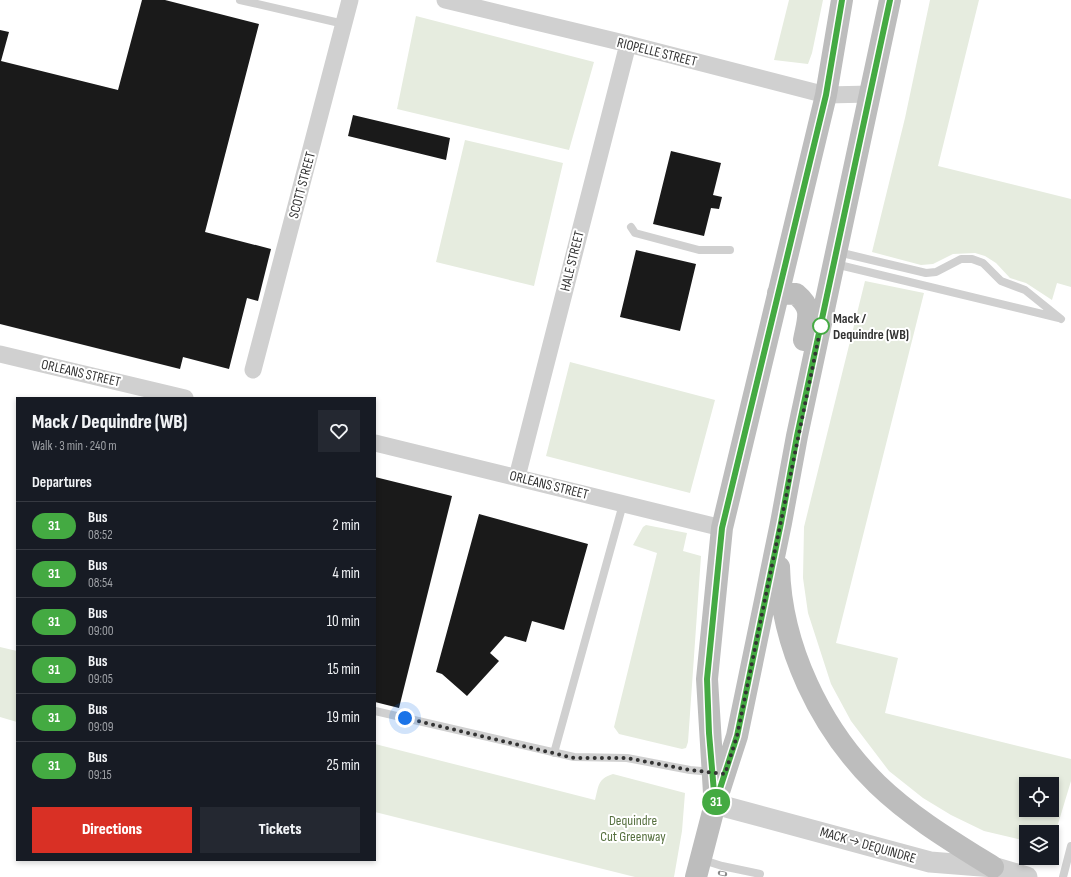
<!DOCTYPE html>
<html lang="en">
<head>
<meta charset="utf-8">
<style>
	body { margin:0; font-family:"Sofia Sans Condensed",sans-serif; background:#242831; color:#f1f3f6; height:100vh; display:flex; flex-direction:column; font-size:15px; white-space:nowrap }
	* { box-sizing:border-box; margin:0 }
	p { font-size:13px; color:#9ea1a6 }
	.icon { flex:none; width:22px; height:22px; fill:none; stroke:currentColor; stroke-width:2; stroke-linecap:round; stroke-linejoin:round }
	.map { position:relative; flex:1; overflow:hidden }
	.details { position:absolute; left:16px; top:397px; width:360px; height:464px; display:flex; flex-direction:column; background:#171b24; border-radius:0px; box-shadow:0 2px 6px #0003 }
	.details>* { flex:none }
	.badge { padding:0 8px; border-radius:13px; font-size:14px; line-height:26px }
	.tools { position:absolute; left:1019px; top:777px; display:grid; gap:8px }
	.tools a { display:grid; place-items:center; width:40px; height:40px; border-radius:0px; background:#171b24; box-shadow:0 2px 6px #0003; font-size:20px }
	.you { position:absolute; width:20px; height:20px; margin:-10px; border:3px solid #fff; border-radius:50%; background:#1a73e8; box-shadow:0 0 0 6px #1a73e833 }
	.map>.badge { position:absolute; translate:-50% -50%; box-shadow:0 0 0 2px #fff }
	h2 { padding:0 16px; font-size:15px; line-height:36px }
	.round { display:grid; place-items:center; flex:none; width:42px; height:42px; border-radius:0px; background:#242831 }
	.headline { display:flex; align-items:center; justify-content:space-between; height:68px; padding:0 16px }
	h1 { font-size:19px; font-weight:800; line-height:30px }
	.button { display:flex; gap:8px; margin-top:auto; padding:8px 16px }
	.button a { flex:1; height:46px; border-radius:0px; background:#d93025; color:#fff; font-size:16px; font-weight:800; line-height:46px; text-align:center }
	.button a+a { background:#242831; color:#f1f3f6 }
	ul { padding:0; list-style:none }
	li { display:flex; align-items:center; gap:12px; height:48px; padding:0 16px; border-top:1px solid #363941 }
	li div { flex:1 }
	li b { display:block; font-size:15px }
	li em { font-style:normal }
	li .badge { min-width:44px; font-weight:700; text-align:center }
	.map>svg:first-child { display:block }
	.green { fill:#e6ecdf; fill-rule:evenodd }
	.building { fill:#1a1a1a }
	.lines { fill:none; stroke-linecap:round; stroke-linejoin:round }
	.service { stroke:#d0d0d0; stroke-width:8 }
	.minor { stroke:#d0d0d0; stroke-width:17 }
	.tertiary { stroke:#d0d0d0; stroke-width:21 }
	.secondary { stroke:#bdbdbd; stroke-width:22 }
	.rail-casing { stroke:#888; stroke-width:4.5 }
	.rail { stroke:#fff; stroke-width:3; stroke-dasharray:9; stroke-linecap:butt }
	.line-casing { stroke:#fff; stroke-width:9 }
	.line { stroke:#44aa42; stroke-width:6 }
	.walk { stroke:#333; stroke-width:4; stroke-dasharray:0 7.2 }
	.stop-dot { fill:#fff; stroke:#44aa42; stroke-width:2 }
	.labels { text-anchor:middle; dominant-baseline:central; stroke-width:4; stroke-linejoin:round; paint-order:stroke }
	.street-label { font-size:14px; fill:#333; stroke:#fff }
	.stop-label { font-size:14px; font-weight:bold; fill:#333; stroke:#fff; text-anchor:start }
	.park-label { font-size:14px; fill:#56703f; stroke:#fff }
</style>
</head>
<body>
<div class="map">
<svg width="1071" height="877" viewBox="0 0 1071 877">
	<rect width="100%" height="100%" fill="#fff"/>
	<path class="green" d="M 789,0 L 823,0 L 812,53 L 808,64 L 774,60 Z
		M 930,0 L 979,0 L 938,166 L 1071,199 L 1071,287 L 1057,283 L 1052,300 L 1026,283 L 1010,278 L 996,263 L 985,256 L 975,253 L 953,254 L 933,264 L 921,265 L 872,252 L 905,118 Z
		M 416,16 L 594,62 L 569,150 L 397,109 Z
		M 465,140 L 563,163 L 534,286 L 436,262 Z
		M 865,281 L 924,293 L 836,643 L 898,658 L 885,713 L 1071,759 L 1071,781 L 1052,844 L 1052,832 L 1026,832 L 1026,841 L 984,831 L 951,815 L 923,798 L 889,771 L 851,721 L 831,684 L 808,613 L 803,578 L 804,527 ZM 1026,784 L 1052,784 L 1052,810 L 1026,810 Z
		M 570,362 L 715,400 L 690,493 L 546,456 Z
		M 646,525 L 687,533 L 683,551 L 701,556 L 688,742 L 686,748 L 682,749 L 619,734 L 614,727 L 657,553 L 633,545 L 643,527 Z
		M 0,647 L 17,651 L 17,722 L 0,717 Z
		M 375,744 L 595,800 C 599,786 597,779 613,774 L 685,793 L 682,831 L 674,877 L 635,877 L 375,812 Z"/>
	<path class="building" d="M 142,0 L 165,0 L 259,24 L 205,232 L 271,249 L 258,301 L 247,298 L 229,369 L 183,357 L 180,369 L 0,324 L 0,30 L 9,32 L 1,61 L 118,90 Z
		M 353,115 L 450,138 L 446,160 L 348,136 Z
		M 671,151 L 721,163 L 713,195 L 722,197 L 719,209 L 711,208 L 704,236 L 653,224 Z
		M 636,250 L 696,264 L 680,331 L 620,317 Z
		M 375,477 L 452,496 L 399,708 L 375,702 Z
		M 479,514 L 588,544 L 564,630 L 532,621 L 526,642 L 505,636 L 490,653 L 499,661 L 467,696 L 442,674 L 436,672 Z"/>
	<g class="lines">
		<path class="service" d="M 240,0 L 344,24
			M 631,227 L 635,233 L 699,250 L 730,250
			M 838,252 L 926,273 L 936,272 L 961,259 L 972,259 L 983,263 L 1001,281 L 1025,290 L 1061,319
			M 835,264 L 1059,318
			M 375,711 L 574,757 L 627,758 L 690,770 L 712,772
			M 554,753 L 623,504
			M 700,859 L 722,866 L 760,874
			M 1063,877 L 1071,846"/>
		<path class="minor" d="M 445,0 L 628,44 L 826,95 L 871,94
			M 0,354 L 185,398
			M 253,370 L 350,0
			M 375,443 L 722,528
			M 517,477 L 628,44"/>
		<path class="tertiary" d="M 715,804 L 930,862 L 993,867 L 1027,877"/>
		<path class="secondary" d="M 778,293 L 796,294 C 814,309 808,318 804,340
			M 779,567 C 781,646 820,728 877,784 C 911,817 953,842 993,867
			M 714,793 L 707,679 L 722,528 L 826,95 L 842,0
			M 696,877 L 715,804 L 737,736 L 781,523 L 797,436 L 890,0"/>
		<g class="rail-casing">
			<path id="rail" d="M 720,873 L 725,874"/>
		</g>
		<use href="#rail" class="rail"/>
	</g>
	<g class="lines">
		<g class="line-casing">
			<path id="line" d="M 842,0 L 826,95 L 722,528 L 707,679 L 709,733 L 715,804 L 737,736 L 781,523 L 797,436 L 890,0"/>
		</g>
		<use href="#line" class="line"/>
		<path class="walk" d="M 405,718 L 574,758 L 627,758 L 690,770 L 725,774 L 737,736 L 821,326"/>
	</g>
	<circle class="stop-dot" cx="821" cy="326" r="8"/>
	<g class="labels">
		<g class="street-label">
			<text transform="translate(657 52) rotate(14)">RIOPELLE STREET</text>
			<text transform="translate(302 185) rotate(-75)">SCOTT STREET</text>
			<text transform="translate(572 261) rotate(-76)">HALE STREET</text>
			<text transform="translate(81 373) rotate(13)">ORLEANS STREET</text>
			<text transform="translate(549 485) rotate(14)">ORLEANS STREET</text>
			<text transform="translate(868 845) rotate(16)">MACK → DEQUINDRE</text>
		</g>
		<g class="stop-label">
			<text x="833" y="318">Mack /<tspan x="833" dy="16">Dequindre (WB)</tspan></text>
		</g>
		<g class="park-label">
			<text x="633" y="820">Dequindre<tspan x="633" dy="16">Cut Greenway</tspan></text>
		</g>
	</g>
</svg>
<div class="tools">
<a><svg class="icon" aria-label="locate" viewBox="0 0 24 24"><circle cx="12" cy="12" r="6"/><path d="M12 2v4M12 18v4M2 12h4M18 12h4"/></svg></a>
<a><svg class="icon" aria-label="layers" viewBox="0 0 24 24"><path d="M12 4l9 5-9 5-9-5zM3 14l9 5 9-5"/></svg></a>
</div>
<div class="you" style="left:405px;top:718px"></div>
<b class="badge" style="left:716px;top:802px;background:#44aa42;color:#fff">31</b>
<section class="details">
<div class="headline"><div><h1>Mack / Dequindre (WB)</h1><p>Walk · 3 min · 240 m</p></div><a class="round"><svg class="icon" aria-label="heart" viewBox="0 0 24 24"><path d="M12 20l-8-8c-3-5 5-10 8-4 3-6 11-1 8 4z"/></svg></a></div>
<h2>Departures</h2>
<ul>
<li><span class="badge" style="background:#44aa42;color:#fff">31</span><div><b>Bus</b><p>08:52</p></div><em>2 min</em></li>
<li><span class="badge" style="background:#44aa42;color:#fff">31</span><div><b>Bus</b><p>08:54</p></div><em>4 min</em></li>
<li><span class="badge" style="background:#44aa42;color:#fff">31</span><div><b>Bus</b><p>09:00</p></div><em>10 min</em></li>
<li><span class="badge" style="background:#44aa42;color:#fff">31</span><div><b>Bus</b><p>09:05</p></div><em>15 min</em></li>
<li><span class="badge" style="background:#44aa42;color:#fff">31</span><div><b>Bus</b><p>09:09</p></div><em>19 min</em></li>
<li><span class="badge" style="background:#44aa42;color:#fff">31</span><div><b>Bus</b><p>09:15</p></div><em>25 min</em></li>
</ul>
<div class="button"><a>Directions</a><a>Tickets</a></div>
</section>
</div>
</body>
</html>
